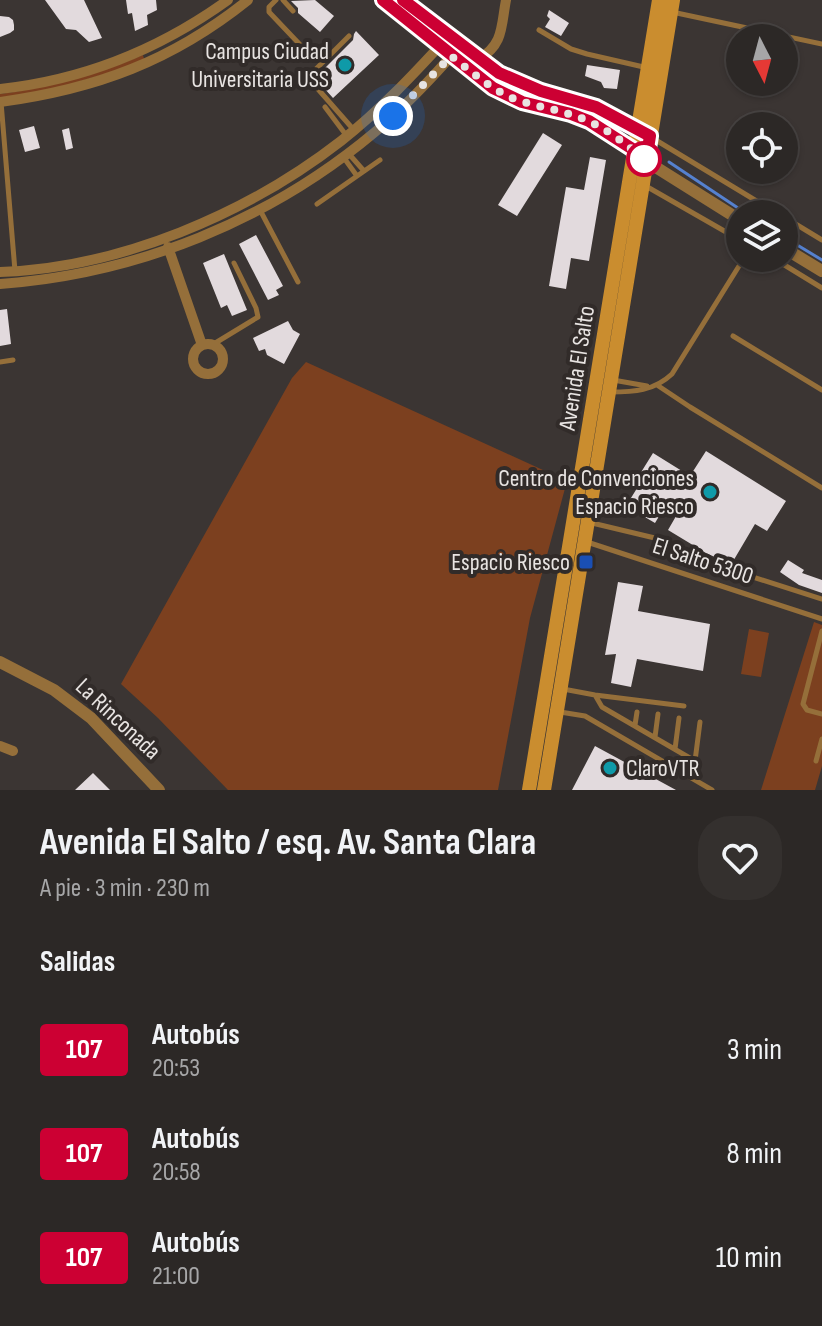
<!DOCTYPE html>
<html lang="es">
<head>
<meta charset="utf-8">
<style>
	body { margin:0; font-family:"Sofia Sans Condensed",sans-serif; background:#34302e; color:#f1f3f6; height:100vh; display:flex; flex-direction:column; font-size:30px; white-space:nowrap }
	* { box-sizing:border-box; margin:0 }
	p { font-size:26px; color:#a6a6a7 }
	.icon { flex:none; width:44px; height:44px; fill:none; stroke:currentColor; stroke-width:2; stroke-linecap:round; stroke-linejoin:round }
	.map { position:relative; height:790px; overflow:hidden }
	.drawer { display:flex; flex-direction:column; background:#2c2826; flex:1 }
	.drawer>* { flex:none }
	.badge { padding:0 16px; border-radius:6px; font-size:28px; line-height:52px }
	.needle { width:52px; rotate:174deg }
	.tools { position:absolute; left:726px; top:24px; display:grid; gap:16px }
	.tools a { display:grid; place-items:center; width:72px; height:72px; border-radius:50%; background:#2c2826; box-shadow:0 2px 6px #0004,0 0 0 2px #484443; font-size:40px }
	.you { position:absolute; width:40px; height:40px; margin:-20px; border:6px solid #fff; border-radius:50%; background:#1a73e8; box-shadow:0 0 0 12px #1a73e833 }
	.map>.badge { position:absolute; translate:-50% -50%; box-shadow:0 0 0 4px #fff }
	h2 { padding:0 40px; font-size:30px; line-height:72px }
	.round { display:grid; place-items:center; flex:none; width:84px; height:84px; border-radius:32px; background:#34302e }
	.overview { display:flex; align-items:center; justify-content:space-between; height:136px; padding:0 40px }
	h1 { font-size:38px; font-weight:700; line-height:60px }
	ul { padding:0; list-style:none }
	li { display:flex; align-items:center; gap:24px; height:104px; padding:0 40px }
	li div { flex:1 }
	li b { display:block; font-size:30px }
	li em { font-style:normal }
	li .badge { min-width:88px; font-weight:700; text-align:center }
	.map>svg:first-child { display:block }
	.green { fill:#7c401f }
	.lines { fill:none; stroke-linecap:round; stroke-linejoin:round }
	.stream { stroke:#5581cf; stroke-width:3 }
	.building { fill:#e2dadd }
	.service { stroke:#956f3a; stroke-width:5 }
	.minor { stroke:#956f3a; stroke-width:10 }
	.tertiary { stroke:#956f3a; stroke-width:12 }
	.secondary { stroke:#ca8d2f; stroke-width:14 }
	.line-casing { stroke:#fff; stroke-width:18 }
	.line { stroke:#c03; stroke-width:12 }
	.walk { stroke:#e8e4e2; stroke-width:8; stroke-dasharray:0 14.4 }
	.culture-dot { fill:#0f9aa8; stroke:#312b29; stroke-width:3 }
	.stop-dot { fill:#fff; stroke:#c03; stroke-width:4 }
	.transit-dot { fill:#1a4fb4; stroke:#312b29; stroke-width:3 }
	.labels { text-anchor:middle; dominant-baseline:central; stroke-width:8; stroke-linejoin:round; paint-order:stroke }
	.poi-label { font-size:24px; fill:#e8e4e2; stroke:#312b29; text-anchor:end }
	.street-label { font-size:24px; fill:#e8e4e2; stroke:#312b29 }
</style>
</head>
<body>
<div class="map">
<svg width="822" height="790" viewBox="0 0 822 790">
	<rect width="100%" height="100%" fill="#3b3533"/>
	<path class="green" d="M 390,0 L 398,0 L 497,80 L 523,89 L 518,96 L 503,88 Z
		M 143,55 L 144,59 L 115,71 L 57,88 L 0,98 L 0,94 C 51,87 95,75 143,55 Z
		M 306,362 L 567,481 L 530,618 L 498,790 L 228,790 L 158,718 L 121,684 L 292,378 Z
		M 814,622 L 822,625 L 822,766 L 815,790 L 761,790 Z
		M 749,629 L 769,633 L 761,677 L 741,674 Z"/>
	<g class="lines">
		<path class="stream" d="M 669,162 L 747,214
			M 784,237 L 822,260"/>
	</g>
	<path class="building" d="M 45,0 L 84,0 L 102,38 L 89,42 L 76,30 L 66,29 Z
		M 126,0 L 156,0 L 157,10 L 147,15 L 148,25 L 135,31 L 132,13 L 128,14 Z
		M 315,0 L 334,16 L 320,32 L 298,13 L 298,8 L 291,1 Z
		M 549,10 L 569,23 L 561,36 L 545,27 L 550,19 L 547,16 Z
		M 0,16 L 9,17 L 13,20 L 14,25 L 14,30 L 10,33 L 0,37 Z
		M 356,31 L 379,55 L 333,98 L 315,78 L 353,40 L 354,34 Z
		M 587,65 L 620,70 L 617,89 L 604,88 L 601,82 L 585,76 Z
		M 34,126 L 40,148 L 25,152 L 19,130 Z
		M 69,128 L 73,148 L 66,150 L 62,130 Z
		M 543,133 L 562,145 L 517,216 L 498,205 Z
		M 590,157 L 606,160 L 589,261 L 571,258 L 566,289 L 549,286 L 566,187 L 584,190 Z
		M 256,235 L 283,286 L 276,290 L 279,295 L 268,300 L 239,244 Z
		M 224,254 L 247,310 L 232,316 L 227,305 L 221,308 L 203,263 Z
		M 7,309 L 11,344 L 0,346 L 0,310 Z
		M 288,321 L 293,330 L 300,334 L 284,364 L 267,355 L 265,349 L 259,351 L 253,338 Z
		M 706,451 L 786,501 L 767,531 L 755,524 L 732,563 L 729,561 L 728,563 L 706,553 L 668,530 L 679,511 L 667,503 L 655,523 L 626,506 L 639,485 L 635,482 L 653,453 L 690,476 Z
		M 788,560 L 804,570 L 802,573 L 822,580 L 822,593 L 799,585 L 780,572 Z
		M 618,582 L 643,586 L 638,611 L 710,624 L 703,671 L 637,659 L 631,687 L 611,683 L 616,654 L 605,655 Z
		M 595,746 L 676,790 L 572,790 Z
		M 93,773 L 110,790 L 75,790 Z"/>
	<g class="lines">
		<path class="service" d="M 276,0 L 269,7 L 269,12 L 307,52
			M 283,0 L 293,11
			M 672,12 L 822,44
			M 539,30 L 571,49 L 587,54 L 648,68
			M 349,36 L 309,76 L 310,80 L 353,129
			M 1,102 L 15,271
			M 325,107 L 346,135
			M 654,139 L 778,214
			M 349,154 L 364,171
			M 344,158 L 357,176
			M 644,185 L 740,240
			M 317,204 L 380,160
			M 260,210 L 298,282
			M 784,217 L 822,240
			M 773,258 L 822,288
			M 733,336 L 822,390
			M 212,345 L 258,317 L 256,308 L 234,263
			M 0,362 L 13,360
			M 613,380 L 647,386
			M 657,385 L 690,407 L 822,488
			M 610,392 C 634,392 654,391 672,374 L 744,258
			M 592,523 L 659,539 L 731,570 L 822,599
			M 587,542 L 822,619
			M 822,631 L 803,704 L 807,710 L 822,714
			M 563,689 L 595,695 L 684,706
			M 595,695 L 602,707 L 695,761 L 700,722
			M 560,712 L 585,716 L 712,790
			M 635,725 L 637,712
			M 655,737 L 658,714
			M 675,749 L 679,718
			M 816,761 L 822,739"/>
		<path class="minor" d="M 479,59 C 504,44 501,26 506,0
			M 0,89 C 84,80 160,49 228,0
			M 0,102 C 96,89 172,61 248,0
			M 168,247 L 202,345
			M 0,272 C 120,268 247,214 341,141 C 379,111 413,75 445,40
			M 0,284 C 137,274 269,221 375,132 C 406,106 434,76 461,45
			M193 359a15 15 0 1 1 30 0a15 15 0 1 1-30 0Z
			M 0,746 L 13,751"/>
		<path class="tertiary" d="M 383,0 L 493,88 L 522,102 L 571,114 L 589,121 L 631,148 L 646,161 L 740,220
			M 403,0 L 499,73 L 541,91 L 596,107 L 643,133
			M 784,248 L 822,271
			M 0,662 L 54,690 L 91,718 L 159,790"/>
		<path class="secondary" d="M 529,790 L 659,0
			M 544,790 L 673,0"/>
	</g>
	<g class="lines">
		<g class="line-casing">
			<path id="line" d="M 383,0 L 493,88 L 522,102 L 571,114 L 589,121 L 631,148 L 646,161 L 650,136 L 596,107 L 541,91 L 499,73 L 403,0"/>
		</g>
		<use href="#line" class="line"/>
		<path class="walk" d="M 393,116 L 451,56 C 471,71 489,88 512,98 C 532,106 553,108 572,115 C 600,123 624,142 646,161 L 644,159"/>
	</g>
	<g class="culture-dot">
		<circle cx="345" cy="65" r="8"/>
		<circle cx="710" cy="492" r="8"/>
		<circle cx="610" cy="768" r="8"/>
	</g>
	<circle class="stop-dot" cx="644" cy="159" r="16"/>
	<rect class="transit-dot" x="578" y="554" width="16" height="16" rx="4"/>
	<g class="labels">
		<g class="poi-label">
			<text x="329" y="51">Campus Ciudad<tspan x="329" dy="28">Universitaria USS</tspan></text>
			<text x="694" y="478">Centro de Convenciones<tspan x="694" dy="28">Espacio Riesco</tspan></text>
			<text x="570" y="562">Espacio Riesco</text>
			<text x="626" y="768" text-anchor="start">ClaroVTR</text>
		</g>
		<g class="street-label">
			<text transform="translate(577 368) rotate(-81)">Avenida El Salto</text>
			<text transform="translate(703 561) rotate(18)">El Salto 5300</text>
			<text transform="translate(118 719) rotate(43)">La Rinconada</text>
		</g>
	</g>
</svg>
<div class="tools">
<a><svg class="needle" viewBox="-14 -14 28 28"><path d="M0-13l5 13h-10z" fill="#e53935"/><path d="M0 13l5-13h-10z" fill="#a6a6a7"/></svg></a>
<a><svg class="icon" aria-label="locate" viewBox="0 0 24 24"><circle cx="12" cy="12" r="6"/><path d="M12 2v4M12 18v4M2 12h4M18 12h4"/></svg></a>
<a><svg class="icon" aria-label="layers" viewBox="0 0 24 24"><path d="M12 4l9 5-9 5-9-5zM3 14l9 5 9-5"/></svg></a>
</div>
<div class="you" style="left:393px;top:116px"></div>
</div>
<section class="drawer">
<div class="overview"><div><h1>Avenida El Salto / esq. Av. Santa Clara</h1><p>A pie · 3 min · 230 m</p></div><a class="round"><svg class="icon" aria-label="heart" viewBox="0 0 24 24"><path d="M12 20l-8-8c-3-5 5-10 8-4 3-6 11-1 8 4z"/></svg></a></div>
<h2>Salidas</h2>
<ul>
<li><span class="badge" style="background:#c03;color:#fff">107</span><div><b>Autobús</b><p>20:53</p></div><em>3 min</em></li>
<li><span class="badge" style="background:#c03;color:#fff">107</span><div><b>Autobús</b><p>20:58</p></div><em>8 min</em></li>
<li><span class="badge" style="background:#c03;color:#fff">107</span><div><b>Autobús</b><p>21:00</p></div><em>10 min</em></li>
</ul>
</section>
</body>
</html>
